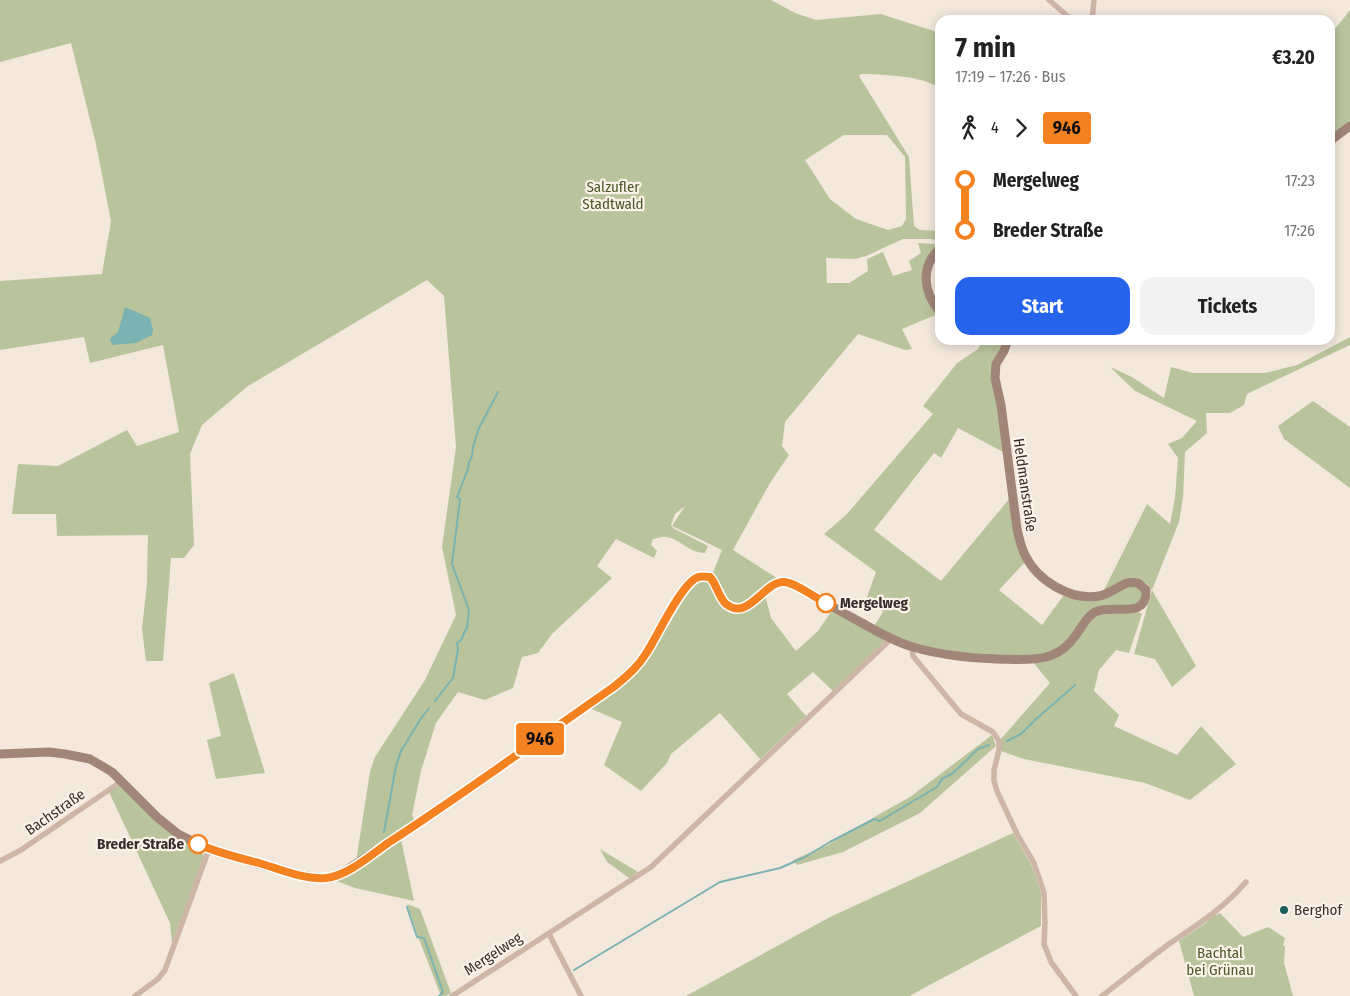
<!DOCTYPE html>
<html lang="en">
<head>
<meta charset="utf-8">
<style>
	body { margin:0; font-family:"Fira Sans Condensed",sans-serif; background:#f2f2f2; color:#222; height:100vh; display:flex; flex-direction:column; font-size:19px; white-space:nowrap }
	* { box-sizing:border-box; margin:0 }
	p { font-size:16px; color:#767676 }
	.icon { flex:none; width:28px; height:28px; fill:none; stroke:currentColor; stroke-width:2; stroke-linecap:round; stroke-linejoin:round }
	.map { position:relative; flex:1; overflow:hidden }
	.panel { position:absolute; left:935px; top:15px; width:400px; height:330px; display:flex; flex-direction:column; background:#fff; border-radius:15px; box-shadow:0 2px 12px #0003 }
	.panel>* { flex:none }
	.badge { padding:0 10px; border-radius:4px; font-size:18px; line-height:32px }
	.map>.badge { position:absolute; translate:-50% -50%; box-shadow:0 0 0 2px #fff }
	.legs { display:flex; align-items:center; gap:8px; height:55px; padding:0 20px; font-size:16px }
	.legs p { margin-inline-start:auto }
	.headline { display:flex; align-items:center; justify-content:space-between; height:85px; padding:0 20px }
	h1 { font-size:28px; font-weight:700; line-height:38px }
	.primary-button { display:flex; gap:10px; margin-top:auto; padding:10px 20px }
	.primary-button a { flex:1; height:58px; border-radius:15px; background:#2563eb; color:#fff; font-size:20px; font-weight:700; line-height:58px; text-align:center }
	.primary-button a+a { background:#f2f2f2; color:#222 }
	ul { padding:0 20px; list-style:none }
	li { display:flex; align-items:center; gap:18px; height:50px; font-size:19px }
	li i { display:grid; place-items:center; width:8px; height:100%; margin:0 6px; background:currentColor }
	li i::after { content:''; width:12px; height:12px; margin:-6px; border:4px solid; border-radius:50%; background:#fff }
	li p { margin-inline-start:auto }
	li:first-child i { background:linear-gradient(#0000 50%,currentColor 0) }
	li:last-child i { background:linear-gradient(currentColor 50%,#0000 0) }
	.map>svg:first-child { display:block }
	.green { fill:#bac49c; fill-rule:evenodd }
	.water { fill:#7ab3b1 }
	.lines { fill:none; stroke-linecap:round; stroke-linejoin:round }
	.stream { stroke:#7ab3b1; stroke-width:2 }
	.minor { stroke:#cdb6a8; stroke-width:5.5 }
	.secondary { stroke:#a18579; stroke-width:9 }
	.line-1-casing { stroke:#fff; stroke-width:11 }
	.line-1 { stroke:#f58220; stroke-width:8 }
	.stop-1-dot { fill:#fff; stroke:#f58220; stroke-width:2.5 }
	.poi-dot { fill:#1b5e5d; stroke:#fbf2ea; stroke-width:2 }
	.labels { text-anchor:middle; dominant-baseline:central; stroke-width:4.5; stroke-linejoin:round; paint-order:stroke }
	.park-label { font-size:15px; fill:#4c592b; stroke:#fbf2ea }
	.street-label { font-size:15px; fill:#3a2d29; stroke:#fbf2ea }
	.stop-label { font-size:15px; font-weight:bold; fill:#3a2d29; stroke:#fbf2ea; text-anchor:start }
	.poi-label { font-size:15px; fill:#3a2d29; stroke:#fbf2ea; text-anchor:start }
</style>
</head>
<body>
<div class="map">
<svg width="1350" height="996" viewBox="0 0 1350 996">
	<rect width="100%" height="100%" fill="#f4e8dd"/>
	<path class="green" d="M 0,0 L 771,0 L 795,13 L 816,20 L 881,14 L 940,33 L 940,88 C 920,75 884,75 861,74 L 859,76 L 909,157 L 914,226 L 920,230 L 940,231 L 940,241 L 931,239 L 903,239 L 866,256 L 855,259 L 826,258 L 827,283 L 849,283 L 868,271 L 867,259 L 883,252 L 893,276 L 912,270 L 909,261 L 921,253 L 918,243 L 935,244 L 937,247 L 924,271 L 938,314 L 902,329 L 912,349 L 905,350 L 858,334 L 785,422 L 782,446 L 789,455 L 770,483 L 733,550 L 780,580 C 767,590 741,617 725,601 C 721,596 715,581 712,575 L 722,550 L 672,526 L 685,506 L 675,514 L 671,525 L 673,528 L 708,546 L 705,553 C 689,553 679,538 666,537 C 662,536 657,539 653,539 L 651,545 L 657,551 L 654,558 L 616,539 L 597,566 L 612,578 L 552,634 L 538,653 L 522,657 L 513,688 L 485,700 L 458,692 L 436,723 L 421,771 L 412,815 L 415,821 L 357,861 L 357,855 L 370,772 L 375,757 L 425,680 L 456,615 L 442,547 L 456,447 L 444,296 L 427,280 L 248,386 L 202,425 L 190,454 L 194,545 L 184,558 L 171,558 L 163,661 L 146,661 L 142,629 L 147,583 L 148,535 L 57,536 L 56,514 L 12,514 L 18,464 L 58,466 L 127,430 L 137,446 L 179,432 L 163,345 L 90,363 L 84,337 L 0,350 L 0,281 L 102,274 L 111,221 L 96,144 L 71,43 L 0,62 ZM 844,135 L 887,135 L 905,157 L 906,219 L 902,226 L 888,230 L 856,219 L 830,199 L 805,160 Z
		M 1350,10 L 1350,123 L 1330,137 L 1330,35 Z
		M 1350,337 L 1350,345 L 1247,394 L 1244,405 L 1230,413 L 1206,413 L 1207,433 L 1185,452 L 1183,498 L 1179,522 L 1152,590 L 1196,666 L 1172,687 L 1155,659 L 1134,654 L 1152,590 L 1147,584 L 1139,580 L 1103,592 L 1147,504 L 1170,524 L 1175,498 L 1178,458 L 1168,444 L 1182,438 L 1197,421 L 1135,391 L 1110,367 L 1132,377 L 1164,398 L 1171,367 L 1193,373 L 1265,373 L 1297,365 Z
		M 983,340 L 1006,340 L 994,364 L 1005,453 L 958,428 L 941,458 L 934,453 L 874,530 L 941,581 L 1010,498 L 1025,562 L 999,590 L 1042,625 L 1063,596 L 1091,600 L 1129,585 L 1137,585 L 1143,590 L 1143,598 L 1134,606 L 1104,607 L 1064,646 L 1045,655 L 1018,657 L 937,651 L 898,639 L 874,626 L 883,612 L 867,597 L 876,572 L 824,534 L 847,514 L 933,414 L 923,406 L 957,363 L 978,349 Z
		M 1313,401 L 1350,427 L 1350,488 L 1284,439 L 1278,426 Z
		M 698,578 L 710,580 L 722,602 L 737,610 L 765,595 L 771,618 L 796,651 L 818,631 L 833,609 L 887,639 L 833,691 L 813,672 L 787,694 L 806,716 L 760,759 L 720,713 L 671,754 L 667,763 L 641,791 L 604,765 L 622,722 L 589,708 L 616,687 L 672,611 Z
		M 1137,611 L 1142,614 L 1129,653 L 1116,650 L 1099,670 L 1094,691 L 1119,715 L 1114,726 L 1177,755 L 1201,726 L 1236,764 L 1190,800 L 1145,783 L 1024,759 L 1001,751 L 1000,740 L 1050,683 L 1032,661 L 1048,659 L 1089,618 L 1097,614 Z
		M 234,673 L 265,773 L 216,779 L 207,740 L 221,736 L 209,683 Z
		M 992,735 L 996,746 L 920,813 L 843,852 L 797,865 L 793,860 L 828,845 L 883,812 L 910,797 Z
		M 119,785 L 199,848 L 204,856 L 172,943 L 170,923 L 109,792 Z
		M 1013,833 L 1032,866 L 1041,893 L 1041,926 L 922,989 L 910,996 L 686,996 L 830,917 Z
		M 401,839 L 414,901 L 355,888 L 331,879 Z
		M 600,849 L 638,872 L 629,878 L 607,862 Z
		M 407,904 L 420,909 L 451,993 L 446,996 L 441,996 L 417,934 Z
		M 1220,913 L 1243,937 L 1268,927 L 1285,938 L 1283,946 L 1285,946 L 1284,963 L 1293,996 L 1194,996 L 1179,941 L 1207,922 L 1207,920 L 1215,914 L 1216,915 Z"/>
	<path class="water" d="M 125,307 L 150,318 L 153,329 L 152,335 L 136,343 L 112,345 L 110,339 L 118,332 Z"/>
	<g class="lines">
		<path class="stream" d="M 435,701 L 453,678 L 458,650 L 457,643 L 461,640 L 467,627 L 469,610 L 452,564 L 460,499 L 457,497 L 468,469 L 469,462 L 472,456 L 473,447 L 479,428 L 498,392
			M 1007,741 L 1021,734 L 1035,720 L 1075,685
			M 384,832 L 396,766 L 401,751 L 420,720 L 429,708
			M 407,907 L 417,937 L 424,938 L 443,992 L 439,996
			M 574,970 L 720,882 L 780,868 L 803,858 L 830,842 L 874,819 L 880,821 L 937,787 L 942,779 L 953,773 L 978,749 L 989,745"/>
		<path class="minor" d="M 1049,0 L 1072,20
			M 1092,20 L 1094,0
			M 912,647 L 913,656 L 961,714 L 993,732 L 999,741 L 999,750 L 994,770 L 994,781 L 997,791 L 1018,836 L 1034,863 L 1044,893 L 1045,923 L 1044,944 L 1051,962 L 1076,996
			M 0,861 L 21,850 L 122,781
			M 549,934 L 581,996
			M 135,996 L 158,979 L 165,970 L 209,849
			M 452,996 L 651,867 L 891,639
			M 1102,996 C 1124,979 1146,961 1169,944 C 1197,925 1224,908 1246,882"/>
		<path class="secondary" d="M 1330,141 L 1350,126
			M 940,248 C 920,267 923,292 940,312
			M 0,754 L 49,752 L 65,754 L 90,759 L 112,772 L 157,817 L 178,834 L 198,844 L 227,855 L 290,873 L 312,877 L 326,878 L 340,874 L 401,835 L 615,686 C 629,675 637,667 647,652 C 657,637 683,580 699,577 C 702,576 707,577 710,577 L 724,602 L 729,606 L 737,608 L 748,606 L 773,585 L 782,582 L 792,583 C 815,597 838,610 862,623 C 878,632 895,642 913,647 C 940,655 968,658 996,659 C 1011,659 1031,661 1046,657 C 1065,652 1072,641 1082,626 C 1086,620 1089,615 1095,612 C 1114,603 1147,621 1146,590 L 1138,583 C 1135,583 1130,582 1127,583 C 1117,587 1110,594 1099,596 C 1070,601 1037,580 1025,555 C 1021,547 1019,538 1017,529 L 1001,405 L 995,378 L 996,364 L 1004,351 L 1008,340"/>
	</g>
	<g class="lines">
		<g class="line-1-casing">
			<path id="line-1" d="M 198,844 C 218,853 239,858 259,863 C 279,869 305,880 326,878 C 347,876 371,855 388,843 C 465,793 540,738 615,686 C 628,675 638,667 647,652 C 657,637 683,580 699,577 C 702,576 707,577 710,577 C 717,585 719,598 726,604 C 748,622 764,581 784,582 C 796,583 814,597 826,603"/>
		</g>
		<use href="#line-1" class="line-1"/>
	</g>
	<g class="stop-1-dot">
		<circle cx="826" cy="603" r="9"/>
		<circle cx="198" cy="844" r="9"/>
	</g>
	<circle class="poi-dot" cx="1284" cy="910" r="5"/>
	<g class="labels">
		<g class="park-label">
			<text x="613" y="187">Salzufler<tspan x="613" dy="17">Stadtwald</tspan></text>
			<text x="1220" y="953">Bachtal<tspan x="1220" dy="17">bei Grünau</tspan></text>
		</g>
		<g class="street-label">
			<text transform="translate(1025 485) rotate(82)">Heldmanstraße</text>
			<text transform="translate(55 812) rotate(-35)">Bachstraße</text>
			<text transform="translate(493 954) rotate(-33)">Mergelweg</text>
		</g>
		<g class="stop-label">
			<text x="840" y="603">Mergelweg</text>
			<text x="184" y="844" text-anchor="end">Breder Straße</text>
		</g>
		<g class="poi-label">
			<text x="1294" y="910">Berghof</text>
		</g>
	</g>
</svg>
<b class="badge" style="left:540px;top:739px;background:#f58220;color:#111">946</b>
<section class="panel">
<div class="headline"><div><h1>7 min</h1><p>17:19 – 17:26 · Bus</p></div><b>€3.20</b></div>
<div class="legs"><svg class="icon" aria-label="walk" viewBox="0 0 24 24"><circle cx="13" cy="4" r="2"/><path d="M13 8l-2 6 4 7M11 14l-3 7M7 12l3-4h3l4 4"/></svg>4<svg class="icon" aria-label="forward" viewBox="0 0 24 24"><path d="M9 5l7 7-7 7"/></svg><b class="badge" style="background:#f58220;color:#111">946</b></div>
<ul>
<li><i style="color:#f58220"></i><b>Mergelweg</b><p>17:23</p></li>
<li><i style="color:#f58220"></i><b>Breder Straße</b><p>17:26</p></li>
</ul>
<div class="primary-button"><a>Start</a><a>Tickets</a></div>
</section>
</div>
</body>
</html>
